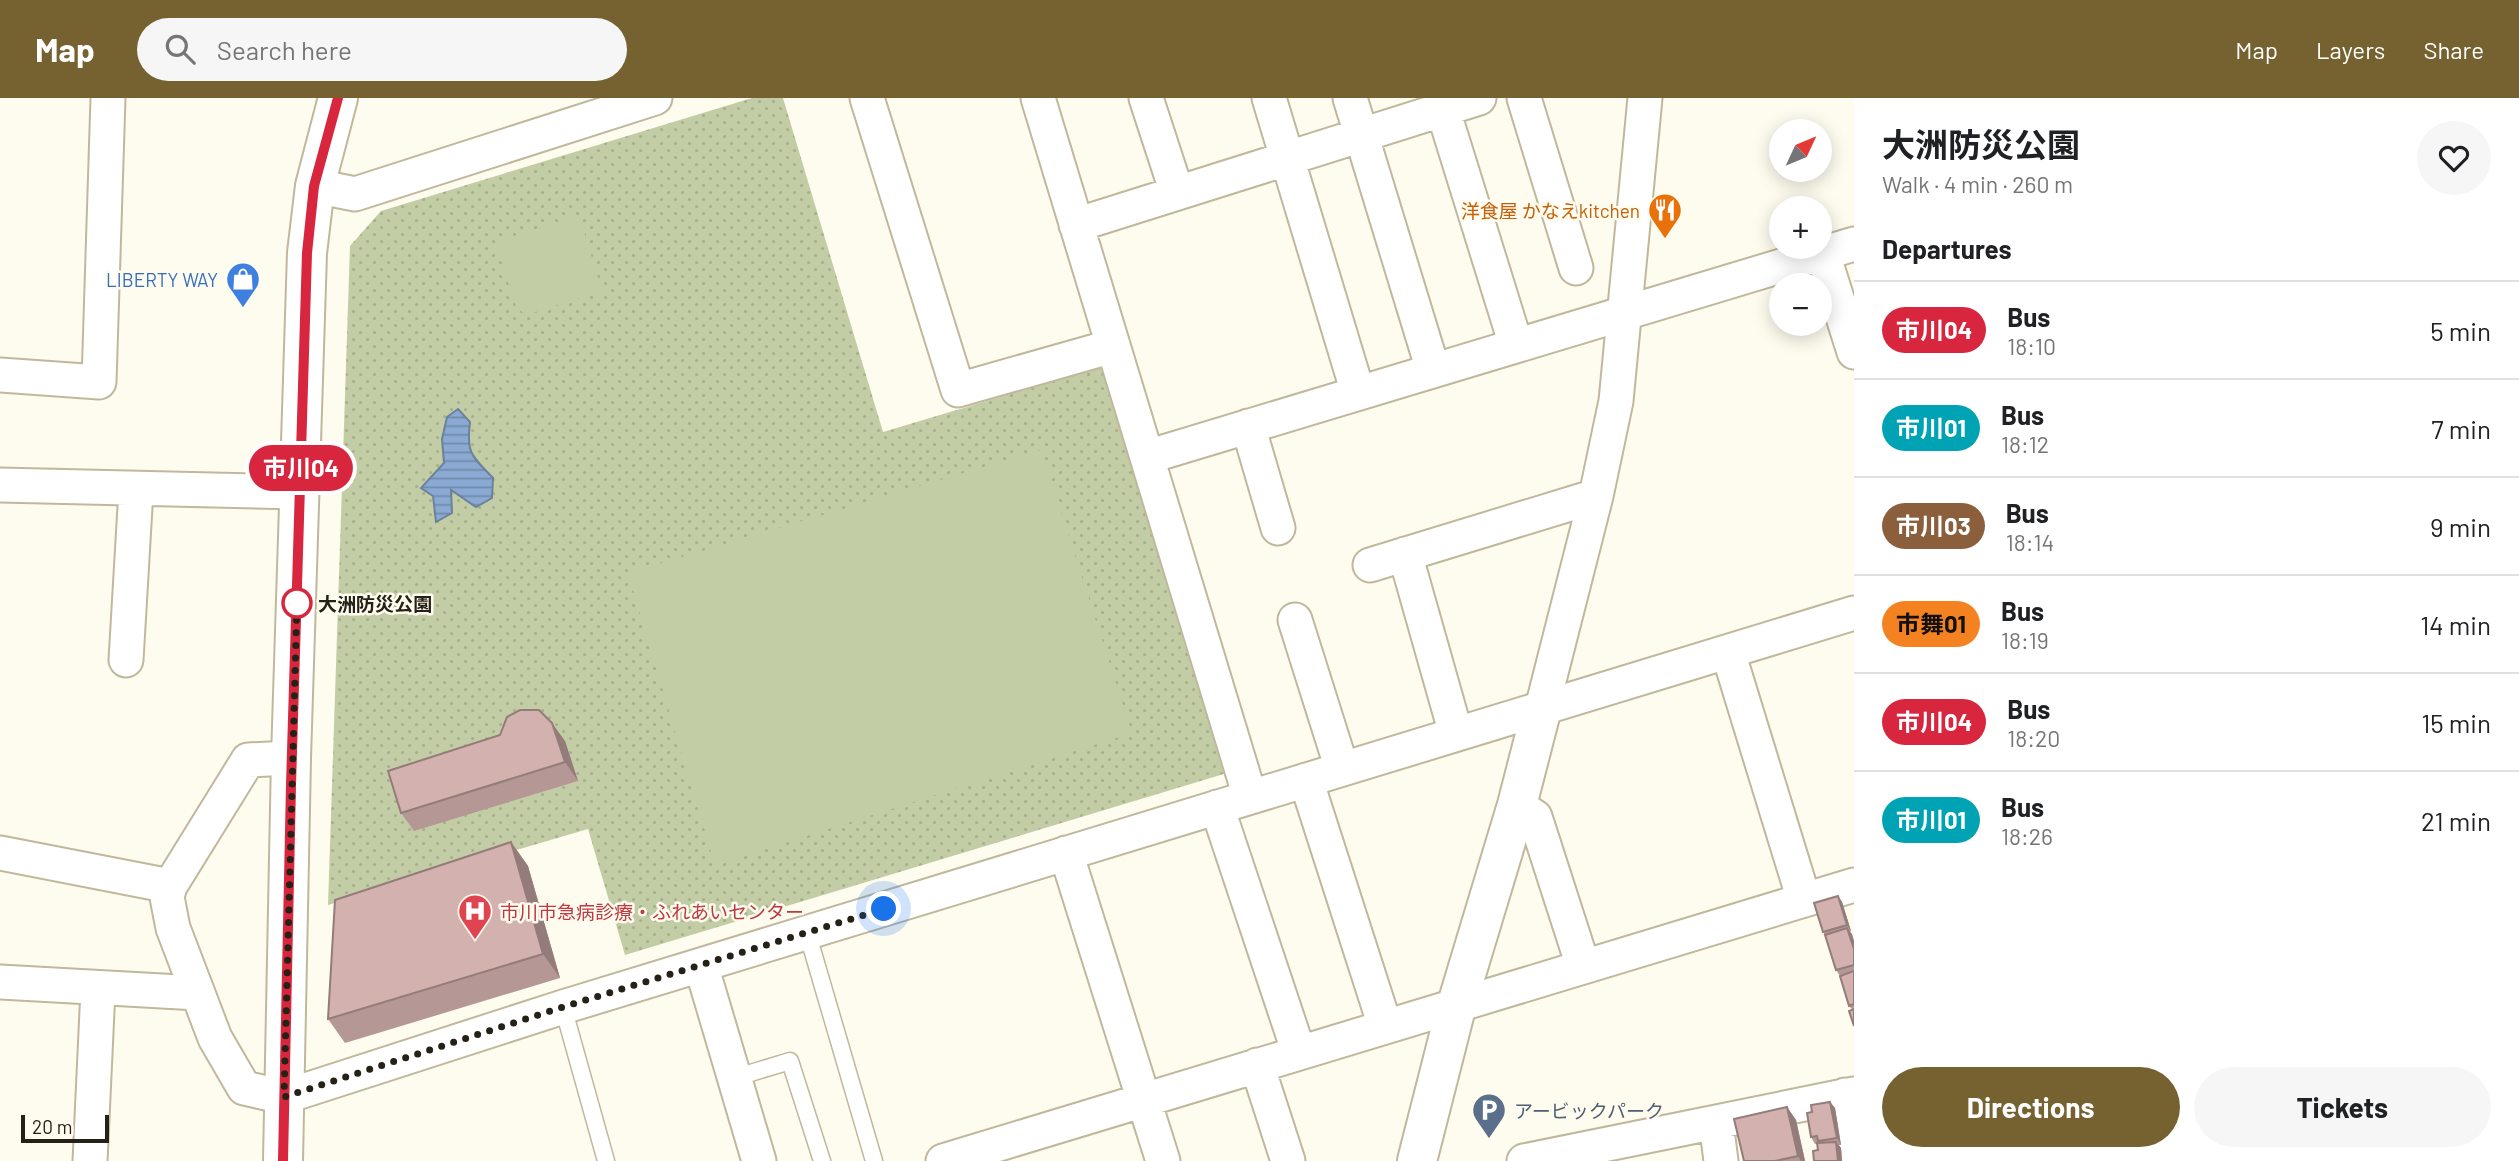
<!DOCTYPE html>
<html lang="en">
<head>
<meta charset="utf-8">
<style>
	body { margin:0; font-family:Barlow,"Noto Sans JP",sans-serif; background:#f6f6f6; color:#202124; height:100vh; display:flex; flex-direction:column; font-size:26px; white-space:nowrap }
	* { box-sizing:border-box; margin:0 }
	p { font-size:23px; color:#757577 }
	.icon { flex:none; width:38px; height:38px; fill:none; stroke:currentColor; stroke-width:2; stroke-linecap:round; stroke-linejoin:round }
	.map { position:relative; flex:1; overflow:hidden }
	.panel { display:flex; flex-direction:column; background:#fff; width:665px }
	.panel>* { flex:none }
	.badge { padding:0 14px; border-radius:23px; font-size:24px; line-height:46px }
	.needle { width:46px; rotate:46deg }
	.tools { position:absolute; left:1769px; top:21px; display:grid; gap:14px }
	.tools a { display:grid; place-items:center; width:63px; height:63px; border-radius:50%; background:#fff; box-shadow:0 4px 18px #0003; font-size:35px }
	.scale { position:absolute; left:21px; bottom:18px; width:88px; box-sizing:border-box; padding-left:7px; border:4px solid #252117; border-top:0; font-size:19px; line-height:24px; white-space:nowrap; color:#252117; -webkit-text-stroke:5px #fefbef; paint-order:stroke }
	.you { position:absolute; width:35px; height:35px; margin:-18px; border:5px solid #fff; border-radius:50%; background:#1a73e8; box-shadow:0 0 0 10px #1a73e833 }
	.map>.badge { position:absolute; translate:-50% -50%; box-shadow:0 0 0 4px #fff }
	h2 { padding:0 28px; font-size:26px; line-height:63px }
	.round { display:grid; place-items:center; flex:none; width:74px; height:74px; border-radius:37px; background:#f6f6f6 }
	.headline { display:flex; align-items:center; justify-content:space-between; height:119px; padding:0 28px }
	h1 { font-size:33px; font-weight:700; line-height:52px }
	.button { display:flex; gap:14px; margin-top:auto; padding:14px 28px }
	.button a { flex:1; height:80px; border-radius:42px; background:#756230; color:#fff; font-size:28px; font-weight:700; line-height:80px; text-align:center }
	.button a+a { background:#f6f6f6; color:#202124 }
	ul { padding:0; list-style:none }
	li { display:flex; align-items:center; gap:21px; height:98px; padding:0 28px; border-top:2px solid #e0e0e0 }
	li div { flex:1 }
	li b { display:block; font-size:26px }
	li em { font-style:normal }
	li .badge { min-width:77px; font-weight:700; text-align:center }
	header { display:flex; align-items:center; gap:42px; box-sizing:border-box; height:98px; padding:0 35px; background:#756230; color:#fff }
	header strong { font-size:33px }
	nav { display:flex; gap:38px; margin-inline-start:auto; font-size:24px }
	.search { width:490px; height:63px; background:#f6f6f6; display:flex; align-items:center; gap:18px; box-sizing:border-box; padding:0 24px; border-radius:38px; color:#757577; font-size:26px }
	main { display:flex; flex:1; min-height:0 }
	.map>svg:first-child { display:block }
	.grass { fill:url(#grass-dots) }
	.garden { fill:#c3cda5 }
	.water { fill:url(#water-rules); stroke:#6c819b; stroke-width:2 }
	.lines { fill:none; stroke-linecap:round; stroke-linejoin:round }
	.lane-casing { stroke:#c0b89c; stroke-width:19 }
	.street-casing { stroke:#c0b89c; stroke-width:37 }
	.secondary-casing { stroke:#c0b89c; stroke-width:42 }
	.lane { stroke:#fff; stroke-width:16 }
	.street { stroke:#fff; stroke-width:33 }
	.secondary { stroke:#fff; stroke-width:38 }
	.wall { fill:#b59896 }
	.shaded-wall { fill:#937c7a }
	.building { fill:#d2b1af; stroke:#937c7a; stroke-width:2 }
	.line-casing { stroke:#fff; stroke-width:16 }
	.line { stroke:#d7263d; stroke-width:10 }
	.walk { stroke:#252117; stroke-width:7; stroke-dasharray:0 12.6 }
	.stop-dot { fill:#fff; stroke:#d7263d; stroke-width:3.5 }
	.labels { text-anchor:middle; dominant-baseline:central; stroke-width:5; stroke-linejoin:round; paint-order:stroke }
	.food-label { font-size:19px; fill:#c56008; stroke:#fefbef; text-anchor:end }
	.shop-label { font-size:19px; fill:#366cbe; stroke:#fefbef; text-anchor:end }
	.stop-label { font-size:19px; font-weight:bold; fill:#252117; stroke:#fefbef; text-anchor:start }
	.health-label { font-size:19px; fill:#be3a42; stroke:#fefbef; text-anchor:start }
	.service-label { font-size:19px; fill:#4e5e75; stroke:#fefbef; text-anchor:start }
</style>
</head>
<body>
<header>
<strong>Map</strong>
<div class="search"><svg class="icon" aria-label="search" viewBox="0 0 24 24"><circle cx="10" cy="10" r="6"/><path d="M15 15l6 6"/></svg>Search here</div>
<nav><a>Map</a><a>Layers</a><a>Share</a></nav>
</header>
<main>
<div class="map">
<svg width="1854" height="1063" viewBox="0 0 1854 1063">
	<defs>
		<pattern id="grass-dots" width="8" height="8" patternUnits="userSpaceOnUse" patternTransform="scale(1.75)"><rect width="8" height="8" fill="#c3cda5"/><path d="M2 2h.1M6 6h.1" fill="none" stroke="#a7b08d" stroke-width="1.8" stroke-linecap="round"/></pattern>
		<pattern id="water-rules" width="6" height="5" patternUnits="userSpaceOnUse" patternTransform="scale(1.75)"><rect width="6" height="5" fill="#8aaad4"/><path d="M0 2.5h6" fill="none" stroke="#718aab"/></pattern>
	</defs>
	<rect width="100%" height="100%" fill="#fefbef"/>
	<path class="grass" d="M 752,0 L 783,0 L 883,334 L 1101,269 L 1227,675 L 625,857 L 588,731 L 328,807 L 350,148 L 381,113 Z"/>
	<path class="garden" d="M 579,117 L 602,193 L 526,217 L 516,209 L 495,144 Z
		M 1041,352 L 1132,635 L 715,767 L 628,475 Z"/>
	<path class="water" d="M 458,311 L 470,324 C 466,356 472,358 493,380 L 492,400 L 476,409 L 451,392 L 452,415 L 436,424 L 433,398 L 421,390 L 444,365 L 442,341 L 447,319 Z"/>
	<g class="lines">
		<g class="lane-casing">
			<path id="lane" d="M 807,834 L 874,1063
				M 563,909 L 606,1063
				M 734,980 L 790,963 L 822,1063"/>
		</g>
		<g class="street-casing">
			<path id="street" d="M 867,0 L 958,292 L 1113,248
				M 1038,0 L 1250,699
				M 1146,0 L 1177,95
				M 1269,0 L 1358,295
				M 1350,0 L 1433,272
				M 1524,0 L 1576,170
				M 1443,12 L 1516,247
				M 315,88 L 355,96 L 655,0
				M 1076,127 L 1479,0
				M 1823,156 L 1854,254
				M 0,277 L 99,284 L 108,0
				M 1248,328 L 1278,430
				M 1147,359 L 1854,146
				M 0,387 L 300,394
				M 1405,456 L 1456,636
				M 1370,467 L 1596,398
				M 1295,522 L 1342,671
				M 1728,554 L 1804,802
				M 126,562 L 136,392
				M 1542,610 L 1596,398 L 1616,303 L 1645,0
				M 291,660 L 248,662 L 170,788 L 167,799 L 173,830 L 215,940 L 244,990 L 284,999 L 563,909 L 1854,515
				M 1306,682 L 1385,928
				M 1517,707 L 1535,719 L 1583,868
				M 1217,709 L 1299,955
				M 0,755 L 170,788
				M 1066,755 L 1163,1063
				M 701,867 L 759,1063
				M 0,884 L 198,895
				M 1257,967 L 1288,1063
				M 1845,997 L 1854,1059
				M 1716,1024 L 1721,1063
				M 90,1063 L 98,891
				M 943,1063 L 1854,787
				M 1524,1063 L 1854,996"/>
		</g>
		<g class="secondary-casing">
			<path id="secondary" d="M 283,1063 L 291,660 L 307,155 L 315,88 L 338,0
				M 1417,1063 L 1457,906 L 1517,707 L 1542,610"/>
		</g>
		<use href="#lane" class="lane"/>
		<use href="#street" class="street"/>
		<use href="#secondary" class="secondary"/>
	</g>
	<path class="wall" d="M 565,643 L 578,683 L 414,733 L 401,715 Z
		M 511,744 L 528,768 L 560,880 L 345,945 L 328,921 Z
		M 1838,798 L 1842,804 L 1851,833 L 1850,834 L 1854,843 L 1854,928 L 1852,911 L 1849,908 L 1840,878 L 1836,872 L 1825,837 L 1823,834 Z
		M 1830,1004 L 1835,1010 L 1841,1047 L 1839,1047 L 1841,1050 L 1842,1063 L 1814,1063 L 1819,1045 L 1815,1046 L 1811,1039 L 1812,1014 Z
		M 1787,1009 L 1796,1022 L 1805,1063 L 1744,1063 Z"/>
	<path class="shaded-wall" d="M 552,625 L 565,643 L 578,683 L 565,664 Z
		M 511,744 L 528,768 L 560,880 L 543,856 Z
		M 1838,798 L 1842,804 L 1851,833 L 1847,827 Z
		M 1847,830 L 1852,836 L 1854,843 L 1854,851 Z
		M 1830,1004 L 1835,1010 L 1841,1047 L 1837,1040 Z
		M 1787,1009 L 1796,1022 L 1805,1063 L 1801,1063 L 1798,1058 Z
		M 1836,1044 L 1841,1050 L 1842,1063 L 1838,1063 Z"/>
	<path class="building" d="M 520,612 L 539,612 L 552,625 L 565,664 L 401,715 L 388,673 L 500,637 L 507,619 Z
		M 511,744 L 543,856 L 328,921 L 335,802 Z
		M 1838,798 L 1847,827 L 1823,834 L 1814,805 Z
		M 1847,830 L 1854,851 L 1854,867 L 1836,872 L 1825,837 Z
		M 1854,873 L 1854,906 L 1849,908 L 1840,878 Z
		M 1854,911 L 1854,928 L 1849,913 Z
		M 1830,1004 L 1837,1040 L 1818,1043 L 1817,1038 L 1811,1039 L 1807,1015 L 1812,1014 L 1811,1007 Z
		M 1787,1009 L 1798,1058 L 1775,1063 L 1744,1063 L 1734,1021 Z
		M 1836,1044 L 1838,1063 L 1814,1063 L 1813,1053 L 1818,1052 L 1817,1045 Z"/>
	<g class="lines">
		<g class="line-casing">
			<path id="line" d="M 283,1063 L 291,687 L 307,155 L 314,88 L 338,0"/>
		</g>
		<use href="#line" class="line"/>
		<path class="walk" d="M 297,505 L 297,501 L 284,999 L 563,909 L 884,811"/>
	</g>
	<defs>
		<g id="restaurant-pin" transform="scale(1.75)"><path d="M0 17L-7.5 6A9.5 9.5 0 1 1 7.5 6Z" fill="#e8710a" stroke="#fefbef"/><path d="M-5-6h1v4h1v-4h1v4h1v-4h1v5L-1.5 .5V6h-2V.5L-5-1ZM5-6V6H3V1.5H1.5Q1.5-4 5-6Z" fill="#fff"/></g>
		<g id="shop-pin" transform="scale(1.75)"><path d="M0 17L-7.5 6A9.5 9.5 0 1 1 7.5 6Z" fill="#3f7fe0" stroke="#fefbef"/><path d="M-5-2.5h2.3a2.7 3.5 0 0 1 5.4 0H5L5.5 6h-11ZM-1.5-2.5h3a1.5 2.3 0 0 0-3 0Z" fill="#fff"/></g>
		<g id="hospital-pin" transform="scale(1.75)"><path d="M0 17L-7.5 6A9.5 9.5 0 1 1 7.5 6Z" fill="#e0444e" stroke="#fefbef"/><path d="M-5-5h3v3.5h4V-5h3V5h-3V1.5h-4V5h-3Z" fill="#fff"/></g>
		<g id="parking-pin" transform="scale(1.75)"><path d="M0 17L-7.5 6A9.5 9.5 0 1 1 7.5 6Z" fill="#5c6f8a" stroke="#fefbef"/><path d="M-3.5-5.5H1a3.5 3.5 0 0 1 0 7H-1V5.5H-3.5ZM-1-3.4V-.6H.8a1.4 1.4 0 0 0 0-2.8Z" fill="#fff"/></g>
	</defs>
	<g fill-rule="evenodd">
		<use href="#restaurant-pin" x="1665" y="112"/>
		<use href="#shop-pin" x="243" y="181"/>
		<use href="#hospital-pin" x="475" y="813"/>
		<use href="#parking-pin" x="1489" y="1012"/>
	</g>
	<circle class="stop-dot" cx="297" cy="505" r="14"/>
	<g class="labels">
		<g class="food-label">
			<text x="1640" y="112">洋食屋 かなえkitchen</text>
		</g>
		<g class="shop-label">
			<text x="218" y="181">LIBERTY WAY</text>
		</g>
		<g class="stop-label">
			<text x="318" y="505">大洲防災公園</text>
		</g>
		<g class="health-label">
			<text x="500" y="813">市川市急病診療・ふれあいセンター</text>
		</g>
		<g class="service-label">
			<text x="1514" y="1012">アービックパーク</text>
		</g>
	</g>
</svg>
<div class="tools">
<a><svg class="needle" viewBox="-14 -14 28 28"><path d="M0-13l5 13h-10z" fill="#e53935"/><path d="M0 13l5-13h-10z" fill="#757577"/></svg></a>
<a>+</a>
<a>−</a>
</div>
<div class="scale">20 m</div>
<div class="you" style="left:884px;top:811px"></div>
<b class="badge" style="left:301px;top:370px;background:#d7263d;color:#fff">市川04</b>
</div>
<section class="panel">
<div class="headline"><div><h1>大洲防災公園</h1><p>Walk · 4 min · 260 m</p></div><a class="round"><svg class="icon" aria-label="heart" viewBox="0 0 24 24"><path d="M12 20l-8-8c-3-5 5-10 8-4 3-6 11-1 8 4z"/></svg></a></div>
<h2>Departures</h2>
<ul>
<li><span class="badge" style="background:#d7263d;color:#fff">市川04</span><div><b>Bus</b><p>18:10</p></div><em>5 min</em></li>
<li><span class="badge" style="background:#00a3b4;color:#fff">市川01</span><div><b>Bus</b><p>18:12</p></div><em>7 min</em></li>
<li><span class="badge" style="background:#8b5e3c;color:#fff">市川03</span><div><b>Bus</b><p>18:14</p></div><em>9 min</em></li>
<li><span class="badge" style="background:#f58220;color:#111">市舞01</span><div><b>Bus</b><p>18:19</p></div><em>14 min</em></li>
<li><span class="badge" style="background:#d7263d;color:#fff">市川04</span><div><b>Bus</b><p>18:20</p></div><em>15 min</em></li>
<li><span class="badge" style="background:#00a3b4;color:#fff">市川01</span><div><b>Bus</b><p>18:26</p></div><em>21 min</em></li>
</ul>
<div class="button"><a>Directions</a><a>Tickets</a></div>
</section>
</main>
</body>
</html>
